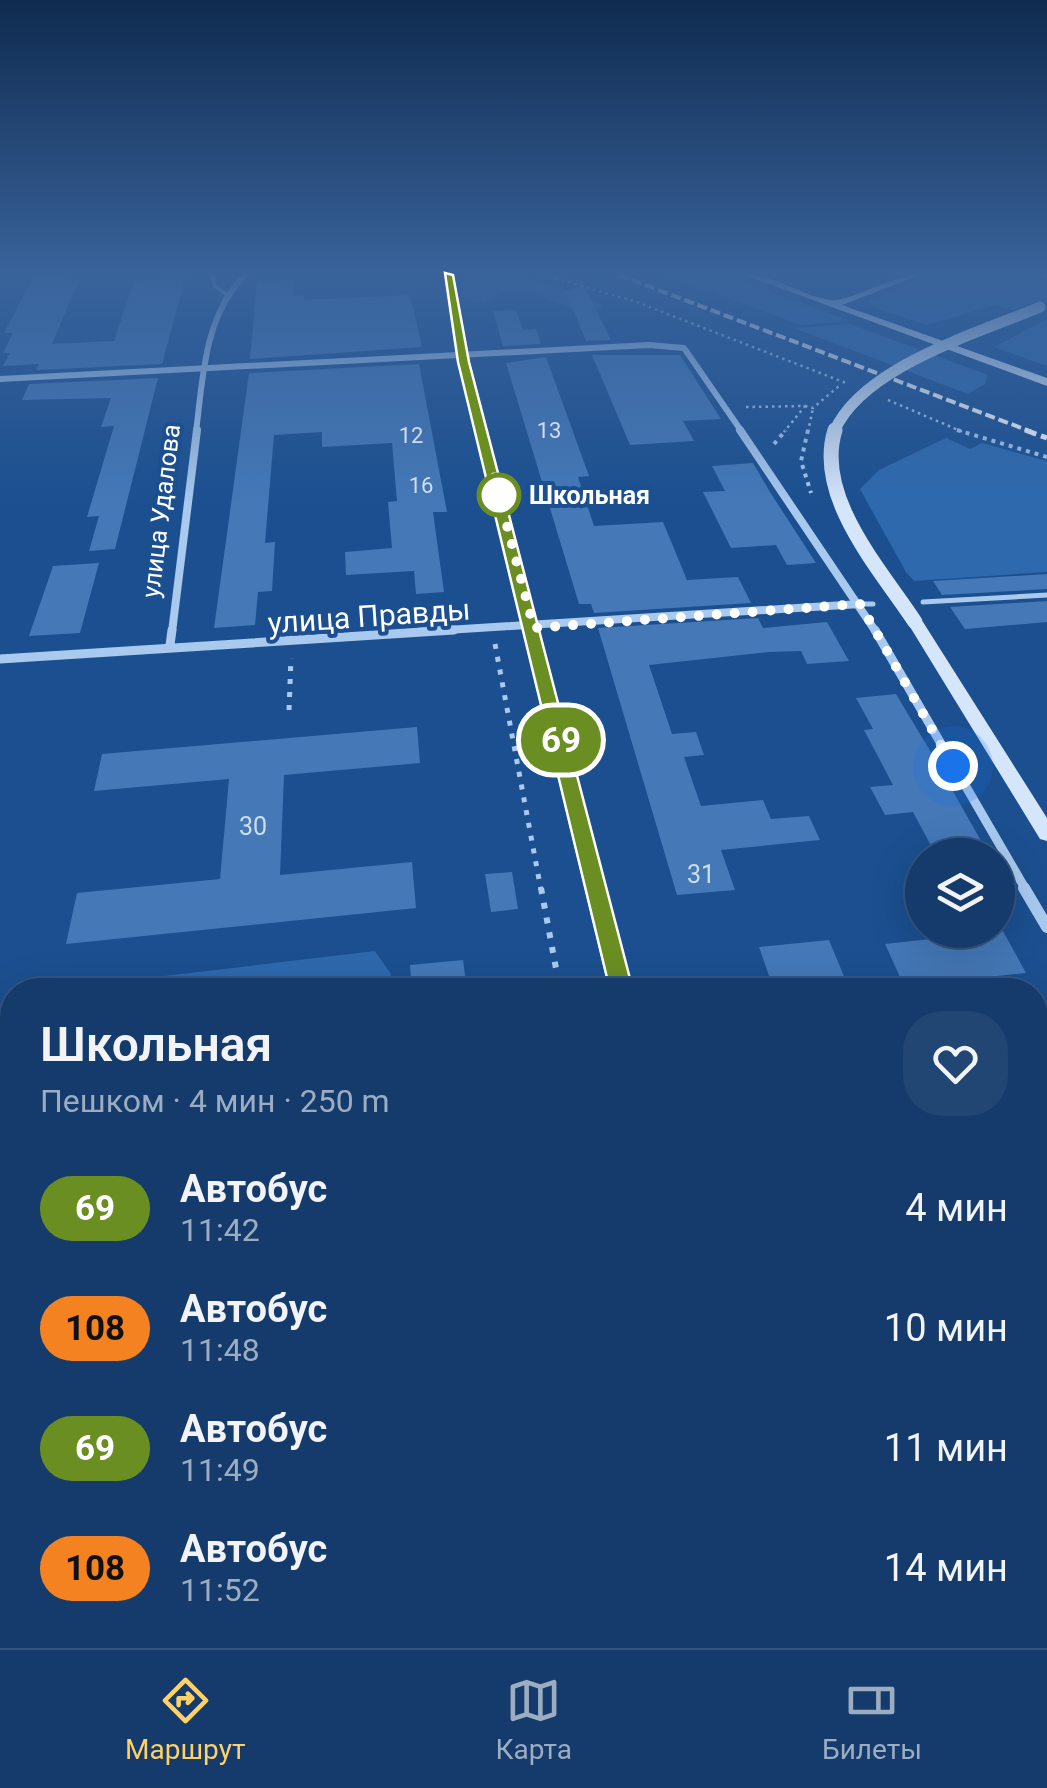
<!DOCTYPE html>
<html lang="ru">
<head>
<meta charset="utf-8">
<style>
	body { margin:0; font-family:Roboto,sans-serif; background:#214673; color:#f1f3f6; height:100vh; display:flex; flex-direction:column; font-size:38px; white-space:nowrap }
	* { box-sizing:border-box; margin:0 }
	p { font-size:32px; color:#9dadc1 }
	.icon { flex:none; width:55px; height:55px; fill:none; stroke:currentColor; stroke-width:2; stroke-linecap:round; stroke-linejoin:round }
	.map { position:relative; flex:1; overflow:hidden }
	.details { position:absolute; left:0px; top:978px; width:1048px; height:672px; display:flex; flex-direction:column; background:#143b6b; border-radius:40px 40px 0 0; box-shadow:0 10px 40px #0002,0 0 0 2px #33557e }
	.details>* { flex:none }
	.badge { padding:0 20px; border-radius:32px; font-size:35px; line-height:65px }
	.controls { position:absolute; left:905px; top:838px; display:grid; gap:20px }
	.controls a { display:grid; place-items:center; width:110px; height:110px; border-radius:50%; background:#143b6b; box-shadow:0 10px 40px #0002,0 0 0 2px #33557e; font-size:50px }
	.you { position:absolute; width:50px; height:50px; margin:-25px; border:8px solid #fff; border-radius:50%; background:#1a73e8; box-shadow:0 0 0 15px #1a73e833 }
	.map>.badge { position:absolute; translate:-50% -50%; box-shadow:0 0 0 5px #fff }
	.round { display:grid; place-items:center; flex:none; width:105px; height:105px; border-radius:40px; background:#214673 }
	.head { display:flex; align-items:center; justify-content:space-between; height:170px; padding:0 40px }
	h1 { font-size:48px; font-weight:600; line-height:75px }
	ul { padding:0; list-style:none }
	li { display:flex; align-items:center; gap:30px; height:120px; padding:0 40px }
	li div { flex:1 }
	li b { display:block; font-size:38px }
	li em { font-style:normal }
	li .badge { min-width:110px; font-weight:700; text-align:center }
	.tabs { display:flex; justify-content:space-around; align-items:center; height:140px; border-top:2px solid #33557e; background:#143b6b; font-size:28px; color:#9dadc1 }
	.tabs a { display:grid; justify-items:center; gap:5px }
	.tabs .current { color:#ffd166 }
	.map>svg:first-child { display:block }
	.green { fill:#2e69ad }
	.building { fill:#4478b7 }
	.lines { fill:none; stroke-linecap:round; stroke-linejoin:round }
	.path-far4 { stroke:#a9c9ee; stroke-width:2.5; stroke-dasharray:2.5 4; stroke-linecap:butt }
	.path-far3 { stroke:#a9c9ee; stroke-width:4; stroke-dasharray:4 5; stroke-linecap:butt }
	.path-far2 { stroke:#a9c9ee; stroke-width:5; stroke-dasharray:5 8; stroke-linecap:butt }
	.path-far1 { stroke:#a9c9ee; stroke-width:6; stroke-dasharray:6 9; stroke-linecap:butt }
	.path { stroke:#a9c9ee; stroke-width:8; stroke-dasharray:8 11; stroke-linecap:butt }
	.lane-far1 { stroke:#a9c9ee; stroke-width:4 }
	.lane { stroke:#a9c9ee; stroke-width:5 }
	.street-far4 { stroke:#a9c9ee; stroke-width:6 }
	.street-far3 { stroke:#a9c9ee; stroke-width:8 }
	.street-far2 { stroke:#a9c9ee; stroke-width:9 }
	.street-far1 { stroke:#a9c9ee; stroke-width:12 }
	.street { stroke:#a9c9ee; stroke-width:15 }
	.secondary { fill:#d6e6fa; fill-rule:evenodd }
	.rail-far1 { stroke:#fff; stroke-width:4; stroke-dasharray:10 4; stroke-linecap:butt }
	.rail { stroke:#fff; stroke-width:5; stroke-dasharray:12 5; stroke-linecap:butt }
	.path-bridge-far1 { stroke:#a9c9ee; stroke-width:2.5; stroke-dasharray:2.5 4; stroke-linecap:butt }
	.path-bridge { stroke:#a9c9ee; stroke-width:4; stroke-dasharray:4 5; stroke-linecap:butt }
	.secondary-bridge-far1 { stroke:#d6e6fa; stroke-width:11 }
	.secondary-bridge { stroke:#d6e6fa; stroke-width:15 }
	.line { fill:#6b8e23; stroke:#fff; stroke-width:2.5 }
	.walk { stroke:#fff; stroke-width:10; stroke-dasharray:0 18 }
	.stop-dot { fill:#fff; stroke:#6b8e23; stroke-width:5 }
	.labels { text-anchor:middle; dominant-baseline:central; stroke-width:8; stroke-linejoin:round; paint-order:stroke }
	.far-number-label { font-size:22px; fill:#d0dded }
	.far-stop-label { font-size:25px; font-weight:bold; fill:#fff; stroke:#1b4f8f; text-anchor:start }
	.far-street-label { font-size:25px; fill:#fff; stroke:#1b4f8f }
	.number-label { font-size:25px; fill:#d0dded }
	.street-label { font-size:30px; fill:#fff; stroke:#1b4f8f }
</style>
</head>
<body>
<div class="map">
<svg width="1047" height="1648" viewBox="0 0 1047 1648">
	<rect width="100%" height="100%" fill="#1b4f8f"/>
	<path class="green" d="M 471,275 C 513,275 567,284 604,306 C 567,328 528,265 485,304 L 464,298 L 460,283 Z
		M 664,275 L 725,275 L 850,321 L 801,325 Z
		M 930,275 L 1027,275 L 1047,281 L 1047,298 L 1013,310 L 995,305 L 927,325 L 878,309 L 868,301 Z
		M 1047,319 L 1047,366 L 994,347 Z
		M 850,324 L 988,375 L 985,384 L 968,394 L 794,328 Z
		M 946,438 L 970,449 L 982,443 L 1047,461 L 1047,572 L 914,581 L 906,572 L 860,489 L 879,470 Z
		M 375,951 L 391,974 L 386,990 L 147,990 L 156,977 Z"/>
	<path class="building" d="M 72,275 L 70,280 L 79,280 L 52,344 L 114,341 L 134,281 L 185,279 L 162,364 L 36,370 L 39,364 L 3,366 L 10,353 L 3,353 L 13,333 L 4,333 L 34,276 Z
		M 294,280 L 293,296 L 305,295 L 304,300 L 410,295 L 422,347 L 250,359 L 257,281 Z
		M 583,284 L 611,340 L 586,341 L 566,292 Z
		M 516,310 L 523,330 L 536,329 L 541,344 L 503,346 L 493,311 Z
		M 592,355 L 680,355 L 721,419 L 683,421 L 694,441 L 630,445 Z
		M 546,357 L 589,476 L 578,477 L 594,526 L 663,522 L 687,580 L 738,577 L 751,603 L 594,613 L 591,604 L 579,604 L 506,363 Z
		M 419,364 L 447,512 L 433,512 L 444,592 L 416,594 L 414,571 L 346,575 L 345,552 L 392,548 L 388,502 L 397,501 L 392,443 L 322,447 L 322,432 L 274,435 L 265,543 L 275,542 L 272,591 L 258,592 L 255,625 L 214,628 L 249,373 Z
		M 158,378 L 115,549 L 89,551 L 99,516 L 87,517 L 114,426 L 101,427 L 111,398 L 22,400 L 29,384 Z
		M 753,463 L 770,492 L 816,563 L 787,565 L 776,545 L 731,548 L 703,492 L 725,491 L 712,466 Z
		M 99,563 L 80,633 L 29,636 L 53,566 Z
		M 1047,574 L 1047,589 L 942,595 L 933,581 Z
		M 1047,601 L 1047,622 L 965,629 L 950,607 Z
		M 758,618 L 763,628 L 827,622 L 849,661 L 807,664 L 801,651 L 769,652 L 649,665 L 672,734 L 696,732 L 704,755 L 684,757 L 701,806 L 763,800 L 771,819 L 809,816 L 820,840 L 721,850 L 735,890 L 677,895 L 598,628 Z
		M 896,694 L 929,749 L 989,855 L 936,855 L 913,812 L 885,815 L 870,787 L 893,785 L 864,730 L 873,729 L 856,698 Z
		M 417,727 L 420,763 L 284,775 L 280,875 L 412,862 L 416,908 L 66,944 L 77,893 L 220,879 L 229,779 L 94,791 L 102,754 Z
		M 512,872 L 518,909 L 491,912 L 485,874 Z
		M 1003,931 L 1026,973 L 904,986 L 885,944 Z
		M 829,940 L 848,986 L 774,990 L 759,947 Z
		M 463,960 L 467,990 L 412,990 L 410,965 Z"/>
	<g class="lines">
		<path class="path-far4" d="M 543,275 L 634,301 L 846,383
			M 888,400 L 963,432
			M 746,407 L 805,406 L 784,432"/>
		<path class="path-far3" d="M 957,430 L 1047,457
			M 774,444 L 786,430"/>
		<path class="path-far2" d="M 495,644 L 541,890
			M 289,710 L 291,658"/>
		<path class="path-far1" d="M 541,888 L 560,990"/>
		<path class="path" d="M 1035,1258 L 1047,1256
			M 0,1329 L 12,1328"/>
		<path class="lane-far1" d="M 212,275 L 215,286 L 226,294"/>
		<path class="lane" d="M 923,602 L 1047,595
			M 860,604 L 873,604"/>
		<path class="street-far4" d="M 0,379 L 649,345 L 684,348 L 742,432
			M 196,432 C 203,377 204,316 245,275"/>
		<path class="street-far3" d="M 740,430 L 876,632
			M 172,632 L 197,430
			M 415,632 L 860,604"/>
		<path class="street-far2" d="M 875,630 L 1026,890
			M 170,645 L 172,630
			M 0,659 L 454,630"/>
		<path class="street-far1" d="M 1024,888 L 1047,927"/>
		<path class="street" d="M 0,1487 L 11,1441
			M 772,1638 L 775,1648"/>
		<path class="secondary" d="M 443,275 L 453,275 L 468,355 L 633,990 L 609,990 L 456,355 Z
			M 745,275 C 775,275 800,295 829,300 C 849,303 892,275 920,275 L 842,305 L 1047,378 L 1047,386 Z
			M 1039,275 L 1047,275 L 1047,279 Z
			M 915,617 L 923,622 L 1047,818 L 1047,841 L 1040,839 L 907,622 Z
			M 1047,1281 L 1047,1309 L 1035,1310 L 1035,1282 Z"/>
		<path class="rail-far1" d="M 619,275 L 1032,432"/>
		<path class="rail" d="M 1025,430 L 1047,438"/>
		<path class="path-bridge-far1" d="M 805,406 L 813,408 L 839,386
			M 808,432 L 813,408"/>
		<path class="path-bridge" d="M 808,430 L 801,461 L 811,493"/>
		<path class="secondary-bridge-far1" d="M 834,432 C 861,367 979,333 1040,307"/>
		<path class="secondary-bridge" d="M 835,430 C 814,497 881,570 915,622"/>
	</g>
	<linearGradient id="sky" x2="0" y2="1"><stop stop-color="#0f2b4f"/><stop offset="0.54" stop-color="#39639b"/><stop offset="1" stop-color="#39639b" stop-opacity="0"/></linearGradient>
	<rect width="1047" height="506" fill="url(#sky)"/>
	<path class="line" d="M 445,273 L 453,275 L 469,362 L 633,990 L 621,999 L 610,990 L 458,362 Z"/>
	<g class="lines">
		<path class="walk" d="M 499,495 L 494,476 L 534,628 L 860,604 L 953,766"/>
	</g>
	<circle class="stop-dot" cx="499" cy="495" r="20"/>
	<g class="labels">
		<g class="far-number-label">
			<text x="549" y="430">13</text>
			<text x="411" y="435">12</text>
			<text x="421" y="485">16</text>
		</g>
		<g class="far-stop-label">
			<text x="529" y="495">Школьная</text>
		</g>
		<g class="far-street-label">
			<text transform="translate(161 511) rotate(-83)">улица Удалова</text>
		</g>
		<g class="number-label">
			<text x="253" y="826">30</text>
			<text x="701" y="874">31</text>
		</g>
		<g class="street-label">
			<text transform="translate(369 616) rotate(-4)">улица Правды</text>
		</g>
	</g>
</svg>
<div class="controls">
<a><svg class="icon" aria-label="layers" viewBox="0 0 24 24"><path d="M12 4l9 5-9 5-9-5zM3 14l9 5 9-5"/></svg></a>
</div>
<div class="you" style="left:953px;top:766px"></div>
<b class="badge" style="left:561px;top:740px;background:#6b8e23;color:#fff">69</b>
<section class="details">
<div class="head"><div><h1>Школьная</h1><p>Пешком · 4 мин · 250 m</p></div><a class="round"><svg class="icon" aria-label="heart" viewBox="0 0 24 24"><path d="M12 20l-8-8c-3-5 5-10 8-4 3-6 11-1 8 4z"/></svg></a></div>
<ul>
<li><span class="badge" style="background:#6b8e23;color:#fff">69</span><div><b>Автобус</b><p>11:42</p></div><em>4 мин</em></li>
<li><span class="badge" style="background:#f58220;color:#111">108</span><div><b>Автобус</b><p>11:48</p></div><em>10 мин</em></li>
<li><span class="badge" style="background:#6b8e23;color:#fff">69</span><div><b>Автобус</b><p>11:49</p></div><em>11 мин</em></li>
<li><span class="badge" style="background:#f58220;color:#111">108</span><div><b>Автобус</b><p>11:52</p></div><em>14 мин</em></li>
</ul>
</section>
</div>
<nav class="tabs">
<a class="current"><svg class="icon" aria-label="directions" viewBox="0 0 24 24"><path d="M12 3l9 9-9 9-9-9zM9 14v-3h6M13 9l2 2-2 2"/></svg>Маршрут</a>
<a><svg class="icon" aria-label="map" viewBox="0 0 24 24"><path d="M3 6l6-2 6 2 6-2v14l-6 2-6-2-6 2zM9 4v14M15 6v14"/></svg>Карта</a>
<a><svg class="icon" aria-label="tickets" viewBox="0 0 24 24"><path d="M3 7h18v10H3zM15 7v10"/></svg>Билеты</a>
</nav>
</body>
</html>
